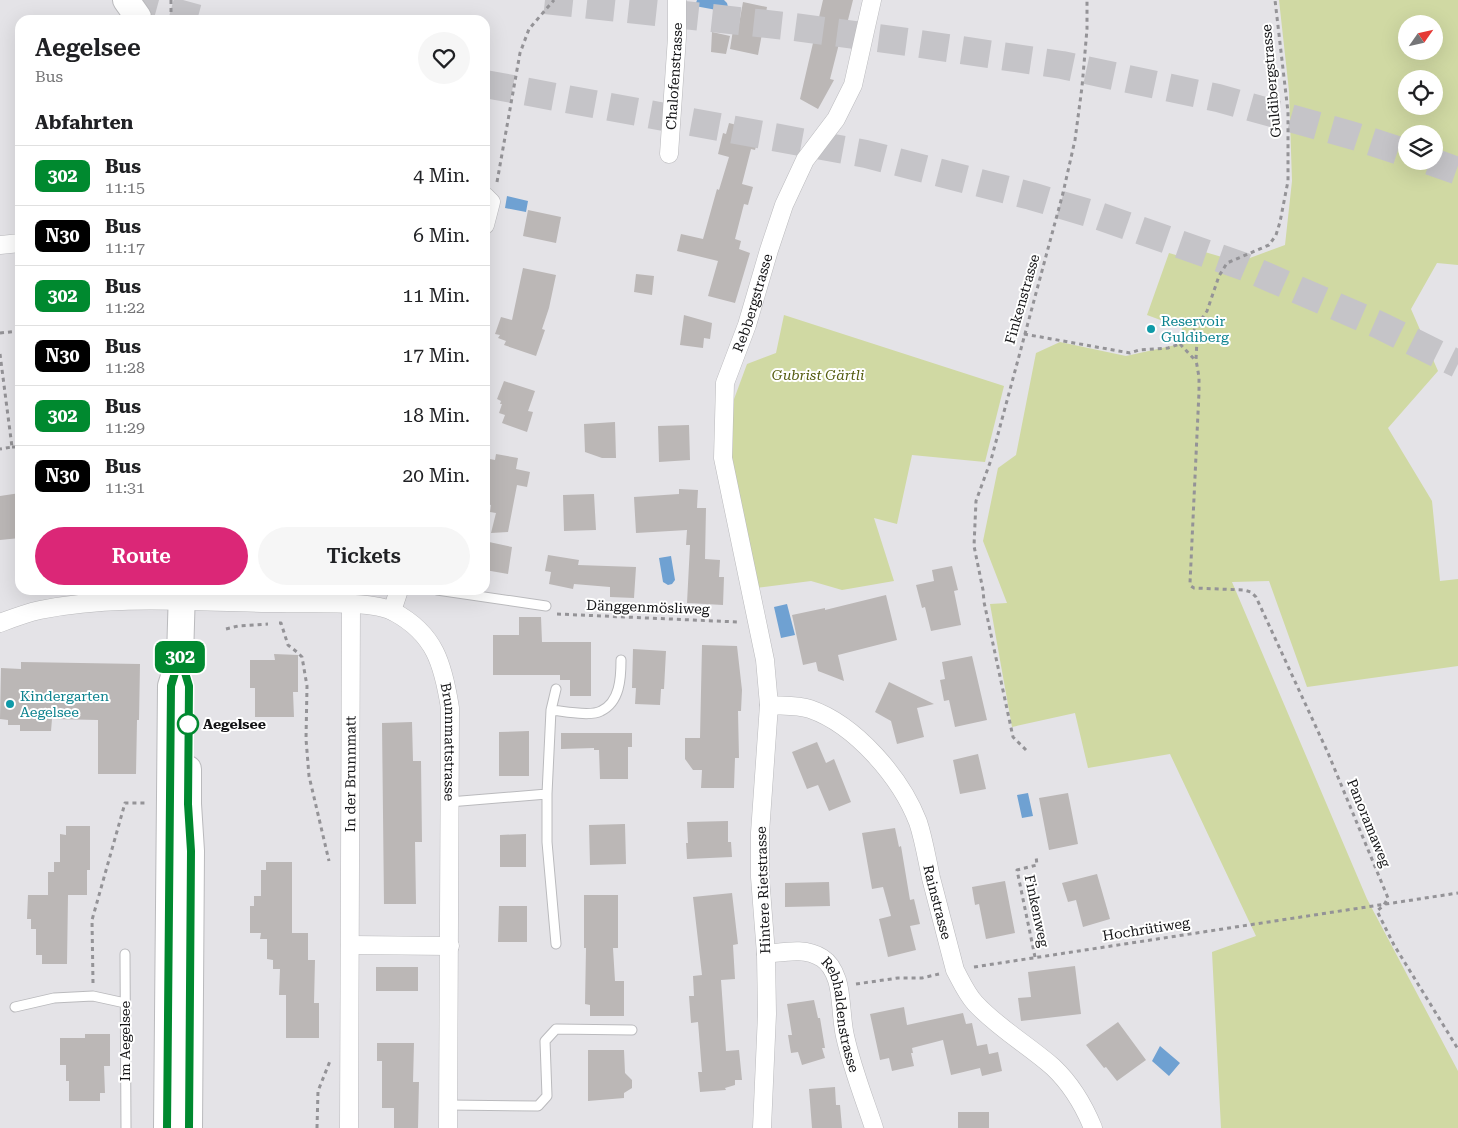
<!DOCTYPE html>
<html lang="de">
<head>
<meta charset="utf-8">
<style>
	body { margin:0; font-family:"Roboto Serif",serif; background:#f6f6f6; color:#202124; height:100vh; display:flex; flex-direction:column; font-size:19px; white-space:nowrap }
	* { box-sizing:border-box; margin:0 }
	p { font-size:16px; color:#757577 }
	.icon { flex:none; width:28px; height:28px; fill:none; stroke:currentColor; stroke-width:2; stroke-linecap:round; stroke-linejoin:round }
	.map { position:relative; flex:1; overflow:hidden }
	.panel { position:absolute; left:15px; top:15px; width:475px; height:580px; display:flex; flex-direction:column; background:#fff; border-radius:15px; box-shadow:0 5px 20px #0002 }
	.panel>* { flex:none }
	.badge { padding:0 10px; border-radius:8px; font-size:18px; line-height:32px }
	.needle { width:32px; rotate:56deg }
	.controls { position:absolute; left:1398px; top:15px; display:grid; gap:10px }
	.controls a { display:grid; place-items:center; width:45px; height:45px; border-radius:50%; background:#fff; box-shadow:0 5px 20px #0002; font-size:25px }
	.map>.badge { position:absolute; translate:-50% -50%; box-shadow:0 0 0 2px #fff }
	h2 { padding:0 20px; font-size:19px; line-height:45px }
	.round { display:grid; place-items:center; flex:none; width:52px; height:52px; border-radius:26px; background:#f6f6f6 }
	.overview { display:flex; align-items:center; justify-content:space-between; height:85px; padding:0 20px }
	h1 { font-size:24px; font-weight:600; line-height:38px }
	.cta { display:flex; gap:10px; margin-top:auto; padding:10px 20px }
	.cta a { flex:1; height:58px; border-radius:30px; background:#db2777; color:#fff; font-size:20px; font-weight:600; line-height:58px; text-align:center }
	.cta a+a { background:#f6f6f6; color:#202124 }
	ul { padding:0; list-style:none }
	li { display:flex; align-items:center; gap:15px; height:60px; padding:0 20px; border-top:1px solid #e0e0e0 }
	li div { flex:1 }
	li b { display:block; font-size:19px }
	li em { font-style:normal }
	li .badge { min-width:55px; font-weight:700; text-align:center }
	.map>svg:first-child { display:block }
	.green { fill:#d0d9a3; fill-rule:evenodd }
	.water { fill:#6fa1d2 }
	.building { fill:#bbb7b6 }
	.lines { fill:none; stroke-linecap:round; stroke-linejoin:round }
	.highway-tunnel { stroke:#c5c4c8; stroke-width:28; stroke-dasharray:28 14; stroke-linecap:butt }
	.lane-casing { stroke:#bababd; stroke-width:11 }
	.street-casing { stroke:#bababd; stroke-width:19 }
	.secondary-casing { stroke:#bababd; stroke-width:28 }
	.path { stroke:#949397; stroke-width:3; stroke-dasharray:4 4; stroke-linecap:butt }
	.lane { stroke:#fff; stroke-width:9 }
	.street { stroke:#fff; stroke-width:18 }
	.secondary { stroke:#fff; stroke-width:26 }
	.line-casing { stroke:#fff; stroke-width:11 }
	.line { stroke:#00892f; stroke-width:8 }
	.culture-dot { fill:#0f9aa8; stroke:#fff; stroke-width:2 }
	.stop-dot { fill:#fff; stroke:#00892f; stroke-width:2.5 }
	.labels { text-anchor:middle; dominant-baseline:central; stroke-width:4; stroke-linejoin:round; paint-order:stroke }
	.street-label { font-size:14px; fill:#151517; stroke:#fff }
	.culture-label { font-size:14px; fill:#0d838f; stroke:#fff; text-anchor:start }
	.park-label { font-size:14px; font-style:italic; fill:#535b0e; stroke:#fff }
	.stop-label { font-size:14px; font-weight:bold; fill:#151517; stroke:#fff; text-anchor:start }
</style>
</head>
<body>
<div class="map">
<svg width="1458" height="1128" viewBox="0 0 1458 1128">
	<rect width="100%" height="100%" fill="#e4e3e7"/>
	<path class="green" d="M 1279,0 L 1458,0 L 1458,265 L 1437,263 L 1411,309 L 1438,371 L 1388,428 L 1432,501 L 1440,581 L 1458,579 L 1458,666 L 1307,687 L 1269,581 L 1232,582 L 1367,899 L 1458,1071 L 1458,1128 L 1221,1128 L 1212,952 L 1256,936 L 1170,754 L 1088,768 L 1075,713 L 1012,727 L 990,604 L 1007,603 L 983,541 L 998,468 L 1016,455 L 1036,353 L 1060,342 L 1126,356 L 1180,344 L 1182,328 L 1147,315 L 1169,253 L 1193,260 L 1198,250 L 1239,262 L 1285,245 L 1292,181 L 1289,91 ZM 1406,24 L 1434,24 L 1434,51 L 1406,51 ZM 1406,79 L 1434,79 L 1434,106 L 1406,106 ZM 1406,134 L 1434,134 L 1434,161 L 1406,161 Z
		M 784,315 L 1004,386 L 985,462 L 912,455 L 897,524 L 874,518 L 894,581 L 842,590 L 811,581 L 755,588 L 728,459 L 730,410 L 747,364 L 776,353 Z"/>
	<path class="water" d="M 697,0 L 724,0 L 727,3 L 728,7 L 722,11 L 695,6 Z
		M 507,196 L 528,201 L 526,212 L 505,208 Z
		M 671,556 L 675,580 L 672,584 L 668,585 L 663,582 L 659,558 Z
		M 787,604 L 795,635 L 781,638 L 774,607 Z
		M 1028,793 L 1033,816 L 1022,818 L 1017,795 Z
		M 1160,1046 L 1180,1063 L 1169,1076 L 1152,1061 Z"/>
	<path class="building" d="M 823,0 L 853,0 L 845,32 L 842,32 L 830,79 L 834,80 L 818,109 L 800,99 Z
		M 743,2 L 767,7 L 758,55 L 730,49 L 734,24 L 739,24 Z
		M 712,32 L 730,36 L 726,54 L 711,52 Z
		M 729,123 L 760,131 L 755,150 L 751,149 L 742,184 L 753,187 L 748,205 L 744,204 L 735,239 L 741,241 L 739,249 L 750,253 L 735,303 L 708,296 L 718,261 L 677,251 L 681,234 L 703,239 L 717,189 L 719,190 L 729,157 L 718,154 L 723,133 L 726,134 Z
		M 528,210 L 561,217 L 556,243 L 523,236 Z
		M 523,268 L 556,275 L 549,308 L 542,329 L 545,330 L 536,356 L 504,345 L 506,341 L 498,338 L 500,335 L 495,334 L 501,317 L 512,320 Z
		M 636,274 L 654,276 L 652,295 L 634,292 Z
		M 684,315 L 712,323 L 710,339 L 704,338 L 703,348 L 680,345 Z
		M 504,381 L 535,391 L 528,411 L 533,412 L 527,432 L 502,423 L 505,415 L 499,413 L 502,404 L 500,404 L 501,401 L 497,399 Z
		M 615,422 L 616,458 L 602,458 L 585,452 L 584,424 Z
		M 689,425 L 690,460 L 659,462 L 658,426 Z
		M 496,454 L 518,458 L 516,469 L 530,472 L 527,487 L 517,485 L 508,532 L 491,533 L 496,513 L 490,512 L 491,505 L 485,504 L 485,458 L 495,460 Z
		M 679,489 L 698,490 L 697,508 L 706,508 L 705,559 L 720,560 L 719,577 L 724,577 L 723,605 L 687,603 L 690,545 L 686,545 L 687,530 L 636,533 L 634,497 L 679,494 Z
		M 20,493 L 20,538 L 0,540 L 0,496 Z
		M 594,494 L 596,530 L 564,531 L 563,495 Z
		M 489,542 L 512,547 L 508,574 L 485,570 L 485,544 L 488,545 Z
		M 548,555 L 579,560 L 578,565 L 636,567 L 634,598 L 610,597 L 610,587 L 574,584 L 573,589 L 549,584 L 551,572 L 545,571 Z
		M 952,566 L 958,590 L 954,591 L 961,625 L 931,631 L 925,607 L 922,608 L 916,585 L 934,581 L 932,570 Z
		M 886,595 L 897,640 L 838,655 L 844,681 L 818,671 L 816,662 L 803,665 L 792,615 L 825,608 L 825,610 Z
		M 519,617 L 541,617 L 542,642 L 591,642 L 591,696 L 570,696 L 570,680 L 560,680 L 560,675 L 493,675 L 493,635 L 519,635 Z
		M 702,645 L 737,646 L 742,690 L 741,711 L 738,711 L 739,758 L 735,758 L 734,788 L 701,788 L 702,770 L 693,770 L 685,759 L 685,738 L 700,738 Z
		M 633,649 L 666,651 L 664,689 L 661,689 L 660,705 L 635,704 L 636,688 L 632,688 Z
		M 274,654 L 298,655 L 298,692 L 293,692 L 294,717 L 255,717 L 255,688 L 250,688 L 250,660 L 275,660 Z
		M 972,656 L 987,720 L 955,727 L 949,700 L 944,701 L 940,680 L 945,679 L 942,662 Z
		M 21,662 L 140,664 L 139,720 L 137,720 L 136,774 L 98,774 L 98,720 L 52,719 L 51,731 L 20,731 L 20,725 L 8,725 L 8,720 L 0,719 L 1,668 L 21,669 Z
		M 889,682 L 934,704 L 917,708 L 924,737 L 897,744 L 891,721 L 875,712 Z
		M 412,722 L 413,761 L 421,761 L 422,842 L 415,842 L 416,904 L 384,904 L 382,723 Z
		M 529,731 L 529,776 L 499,776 L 499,732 Z
		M 561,733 L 632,733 L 632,747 L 628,747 L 628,779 L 600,779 L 599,750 L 594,750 L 594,748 L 561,749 Z
		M 817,742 L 826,763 L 834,759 L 851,802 L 829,811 L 818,785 L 807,789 L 792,752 Z
		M 978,754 L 986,789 L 960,794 L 953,760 Z
		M 1068,793 L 1078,844 L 1049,850 L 1039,798 Z
		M 728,821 L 728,842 L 731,842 L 732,857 L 687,859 L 686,843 L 688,843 L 687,822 Z
		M 625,824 L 626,864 L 590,865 L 589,825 Z
		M 66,826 L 90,826 L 90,870 L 87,870 L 87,895 L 68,895 L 67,964 L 42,964 L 42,955 L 36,955 L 36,929 L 31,929 L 31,919 L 27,919 L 28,895 L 48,895 L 48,872 L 54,872 L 54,862 L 60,862 L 60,834 L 66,835 Z
		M 895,828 L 899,847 L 901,846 L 910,900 L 914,899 L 920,924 L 910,926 L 916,950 L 888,957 L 879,919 L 891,916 L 883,887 L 872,889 L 862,833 Z
		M 526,834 L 526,867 L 500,867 L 500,835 Z
		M 266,862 L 292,862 L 292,933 L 308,933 L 308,960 L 315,960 L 314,1003 L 319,1003 L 319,1038 L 286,1038 L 286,995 L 279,995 L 280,969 L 273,969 L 273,960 L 267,959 L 267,939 L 260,939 L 261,933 L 250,933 L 250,906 L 254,906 L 254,896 L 261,896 L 261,870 L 266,870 Z
		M 1097,874 L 1110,919 L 1083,927 L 1076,900 L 1068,902 L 1062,883 Z
		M 1005,881 L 1015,933 L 986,939 L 979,904 L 975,905 L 972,887 Z
		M 829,882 L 830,906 L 785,907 L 785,883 Z
		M 732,893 L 738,944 L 733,945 L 735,979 L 721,980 L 726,1051 L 739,1050 L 742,1080 L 735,1080 L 735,1085 L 725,1088 L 726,1090 L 700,1092 L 698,1072 L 702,1072 L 698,1022 L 691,1023 L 689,996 L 694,996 L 693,976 L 702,975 L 693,897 Z
		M 584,895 L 618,895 L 618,948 L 613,948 L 615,981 L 624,981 L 624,1016 L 590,1016 L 590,1005 L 585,1004 L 586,948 L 584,948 Z
		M 499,906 L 527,906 L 527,942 L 498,942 Z
		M 1075,966 L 1081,1014 L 1021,1021 L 1018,998 L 1031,997 L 1028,972 Z
		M 376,967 L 418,967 L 418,991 L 376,991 Z
		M 814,1000 L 818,1018 L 820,1018 L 825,1048 L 822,1048 L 825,1058 L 802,1065 L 798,1052 L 791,1053 L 788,1035 L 792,1035 L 787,1004 Z
		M 904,1007 L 907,1025 L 963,1013 L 966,1024 L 972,1023 L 977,1046 L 987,1044 L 989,1054 L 998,1052 L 1002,1071 L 982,1076 L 980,1068 L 951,1075 L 943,1040 L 912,1048 L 913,1053 L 911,1053 L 914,1066 L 892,1071 L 889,1058 L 880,1060 L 870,1014 Z
		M 1118,1022 L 1146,1060 L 1117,1081 L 1106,1067 L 1104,1068 L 1086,1045 Z
		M 85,1034 L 110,1034 L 110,1066 L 104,1066 L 105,1093 L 100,1093 L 100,1101 L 69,1101 L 69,1081 L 66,1081 L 66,1065 L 60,1065 L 60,1038 L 85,1038 Z
		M 377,1043 L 414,1043 L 413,1082 L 419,1082 L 418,1128 L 394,1128 L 394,1108 L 382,1108 L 382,1061 L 377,1061 Z
		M 588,1050 L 624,1050 L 625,1073 L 632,1080 L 632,1088 L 624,1093 L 624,1098 L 588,1101 Z
		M 835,1087 L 836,1105 L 840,1105 L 842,1128 L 812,1128 L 809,1089 Z
		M 958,1112 L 989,1112 L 989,1128 L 958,1128 Z"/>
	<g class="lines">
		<path class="highway-tunnel" d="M 130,0 L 203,20
			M 545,0 L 795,27 L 907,42 L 1062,65 L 1218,98 L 1354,136 L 1406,153
			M 485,84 L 866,154 L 1031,196 L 1099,216 L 1245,267 L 1379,325 L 1458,364
			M 1430,161 L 1458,171"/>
		<g class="lane-casing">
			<path id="lane" d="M 437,590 L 546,606
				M 551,710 C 563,711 590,717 601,711 C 620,702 621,678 621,660
				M 547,794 L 547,842 L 556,944
				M 449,802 L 547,794 L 551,710 L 556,689
				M 125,954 L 126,1128
				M 15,1007 L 54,998 L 93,996 L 125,1003
				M 449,1105 L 538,1106 L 547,1096 L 545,1041 L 556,1029 L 632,1030"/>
		</g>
		<g class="street-casing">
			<g id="street">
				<path id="s1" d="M 669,154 L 677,37 L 677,0"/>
				<path d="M 485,196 L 491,202 L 485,225"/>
				<path d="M 0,245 L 20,243"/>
				<path d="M 392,611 L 399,590"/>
				<path id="s2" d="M 0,623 C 13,618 26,613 40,610 C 119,594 201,603 281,603 C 307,604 373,600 394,612 C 435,634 443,664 450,708 L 448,1128"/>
				<path id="s3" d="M 769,705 C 782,706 798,705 810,709 C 856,725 901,778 918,822 C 924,840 927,860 931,878 C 939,909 947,939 955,970 C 961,981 966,993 975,1003 C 998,1028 1028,1045 1053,1067 C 1071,1084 1084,1106 1093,1128"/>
				<path d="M 350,945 L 450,946"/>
				<path id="s4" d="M 766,954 C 785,952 805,947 822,958 C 830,963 834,971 837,980 C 842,995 841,1019 845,1036 C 852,1068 864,1098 874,1128"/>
				<path id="s5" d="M 349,1128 L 351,604"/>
				<path id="s6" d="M 762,1128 L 767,1014 L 766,954 L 760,877 L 760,833 L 769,705 L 765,660 L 723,458 L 725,383 L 747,325 L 769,250 L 784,205 L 805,160 L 836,119 L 853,85 L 872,0"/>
			</g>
		</g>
		<g class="secondary-casing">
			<path id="secondary" d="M 126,0 L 138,17
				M 188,769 L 188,804 L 191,851 L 189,1128
				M 167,1128 L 171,686 L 180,657 L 182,590"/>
		</g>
		<path class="path" d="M 171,20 L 171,0
			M 497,182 L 520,53 L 529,29 L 554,0
			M 1193,332 L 1197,339 L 1196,360 L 1199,377 L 1199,392 L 1190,583 L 1191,586 L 1194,588 L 1244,590 L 1251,592 L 1256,597 L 1328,753 L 1388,898 L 1384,905 L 1377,911 L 1394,945 L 1458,1049
			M 0,333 L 20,331
			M 1024,334 L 1130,353 L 1139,350 L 1168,348 L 1180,344 L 1193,332 L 1207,311 L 1219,276 L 1227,263 L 1269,245 L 1276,235 L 1280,222 L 1288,181 L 1288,112 L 1275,0
			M 1180,344 L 1195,360
			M 0,354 L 12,447 L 0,449
			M 12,447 L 20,447
			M 557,614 L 738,622
			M 279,623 L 281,623 L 288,645 L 297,652 L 302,657 L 307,686 L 306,739 L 309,776 L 329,861
			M 226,629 L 238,626 L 268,624
			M 1026,750 L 1013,737 L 984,602 L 983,590 L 974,546 L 976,501 L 991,460 L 1063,193 L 1075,140 L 1082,87 L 1087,29 L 1087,0
			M 1035,957 L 1017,870 L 1037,865 L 1036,856
			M 974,967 L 1458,893
			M 93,983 L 92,920 L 125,803 L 147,803
			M 856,984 L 898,978 L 922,978 L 939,974
			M 317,1128 L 318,1091 L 330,1061"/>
		<use href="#lane" class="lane"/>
		<use href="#street" class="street"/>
		<use href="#secondary" class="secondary"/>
	</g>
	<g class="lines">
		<g class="line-casing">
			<path id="line" d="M 167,1128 L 171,686 L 180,656 L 189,686 L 188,804 L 191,851 L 189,1128"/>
		</g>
		<use href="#line" class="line"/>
	</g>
	<g class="culture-dot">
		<circle cx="1151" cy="329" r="5"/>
		<circle cx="10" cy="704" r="5"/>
	</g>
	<circle class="stop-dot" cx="188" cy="724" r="10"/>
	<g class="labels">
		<g class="street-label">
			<text stroke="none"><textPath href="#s1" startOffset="78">Chalofenstrasse</textPath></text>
			<text transform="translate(1271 81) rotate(-95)">Guldibergstrasse</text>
			<text transform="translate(1022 299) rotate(-74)">Finkenstrasse</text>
			<text stroke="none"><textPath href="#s6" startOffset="835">Rebbergstrasse</textPath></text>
			<text transform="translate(648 607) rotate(2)">Dänggenmösliweg</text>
			<text stroke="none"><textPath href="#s2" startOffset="548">Brunnmattstrasse</textPath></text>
			<text stroke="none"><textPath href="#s5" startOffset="354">In der Brunnmatt</textPath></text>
			<text transform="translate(1369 823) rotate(68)">Panoramaweg</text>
			<text transform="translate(763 890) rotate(-92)">Hintere Rietstrasse</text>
			<text stroke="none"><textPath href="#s3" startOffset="284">Rainstrasse</textPath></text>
			<text transform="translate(1037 911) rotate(78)">Finkenweg</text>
			<text transform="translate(1146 929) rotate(-9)">Hochrütiweg</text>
			<text stroke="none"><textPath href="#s4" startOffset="119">Rebhaldenstrasse</textPath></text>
			<text transform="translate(125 1041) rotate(-90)">Im Aegelsee</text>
		</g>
		<g class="culture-label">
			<text x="1161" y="321">Reservoir<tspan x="1161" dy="16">Guldiberg</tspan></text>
			<text x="20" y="696">Kindergarten<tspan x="20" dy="16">Aegelsee</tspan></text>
		</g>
		<g class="park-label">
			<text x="818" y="375">Gubrist Gärtli</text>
		</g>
		<g class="stop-label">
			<text x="203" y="724">Aegelsee</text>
		</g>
	</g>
</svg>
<div class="controls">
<a><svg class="needle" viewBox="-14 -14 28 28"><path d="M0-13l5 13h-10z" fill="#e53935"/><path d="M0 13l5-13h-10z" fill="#757577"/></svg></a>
<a><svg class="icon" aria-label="locate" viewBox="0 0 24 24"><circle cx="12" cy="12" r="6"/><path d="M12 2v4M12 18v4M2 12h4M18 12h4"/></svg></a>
<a><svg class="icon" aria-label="layers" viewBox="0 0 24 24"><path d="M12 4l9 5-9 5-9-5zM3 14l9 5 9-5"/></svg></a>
</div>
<b class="badge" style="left:180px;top:657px;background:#00892f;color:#fff">302</b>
<section class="panel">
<div class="overview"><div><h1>Aegelsee</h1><p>Bus</p></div><a class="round"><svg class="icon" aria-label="heart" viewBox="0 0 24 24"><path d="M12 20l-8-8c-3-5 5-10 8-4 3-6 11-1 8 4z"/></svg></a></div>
<h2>Abfahrten</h2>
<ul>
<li><span class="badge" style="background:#00892f;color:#fff">302</span><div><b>Bus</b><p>11:15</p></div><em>4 Min.</em></li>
<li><span class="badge" style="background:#000;color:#fff">N30</span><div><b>Bus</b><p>11:17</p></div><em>6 Min.</em></li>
<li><span class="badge" style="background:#00892f;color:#fff">302</span><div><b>Bus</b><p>11:22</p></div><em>11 Min.</em></li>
<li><span class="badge" style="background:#000;color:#fff">N30</span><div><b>Bus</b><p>11:28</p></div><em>17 Min.</em></li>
<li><span class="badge" style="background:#00892f;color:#fff">302</span><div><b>Bus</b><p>11:29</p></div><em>18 Min.</em></li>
<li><span class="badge" style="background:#000;color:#fff">N30</span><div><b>Bus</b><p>11:31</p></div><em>20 Min.</em></li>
</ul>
<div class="cta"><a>Route</a><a>Tickets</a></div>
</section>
</div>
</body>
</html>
